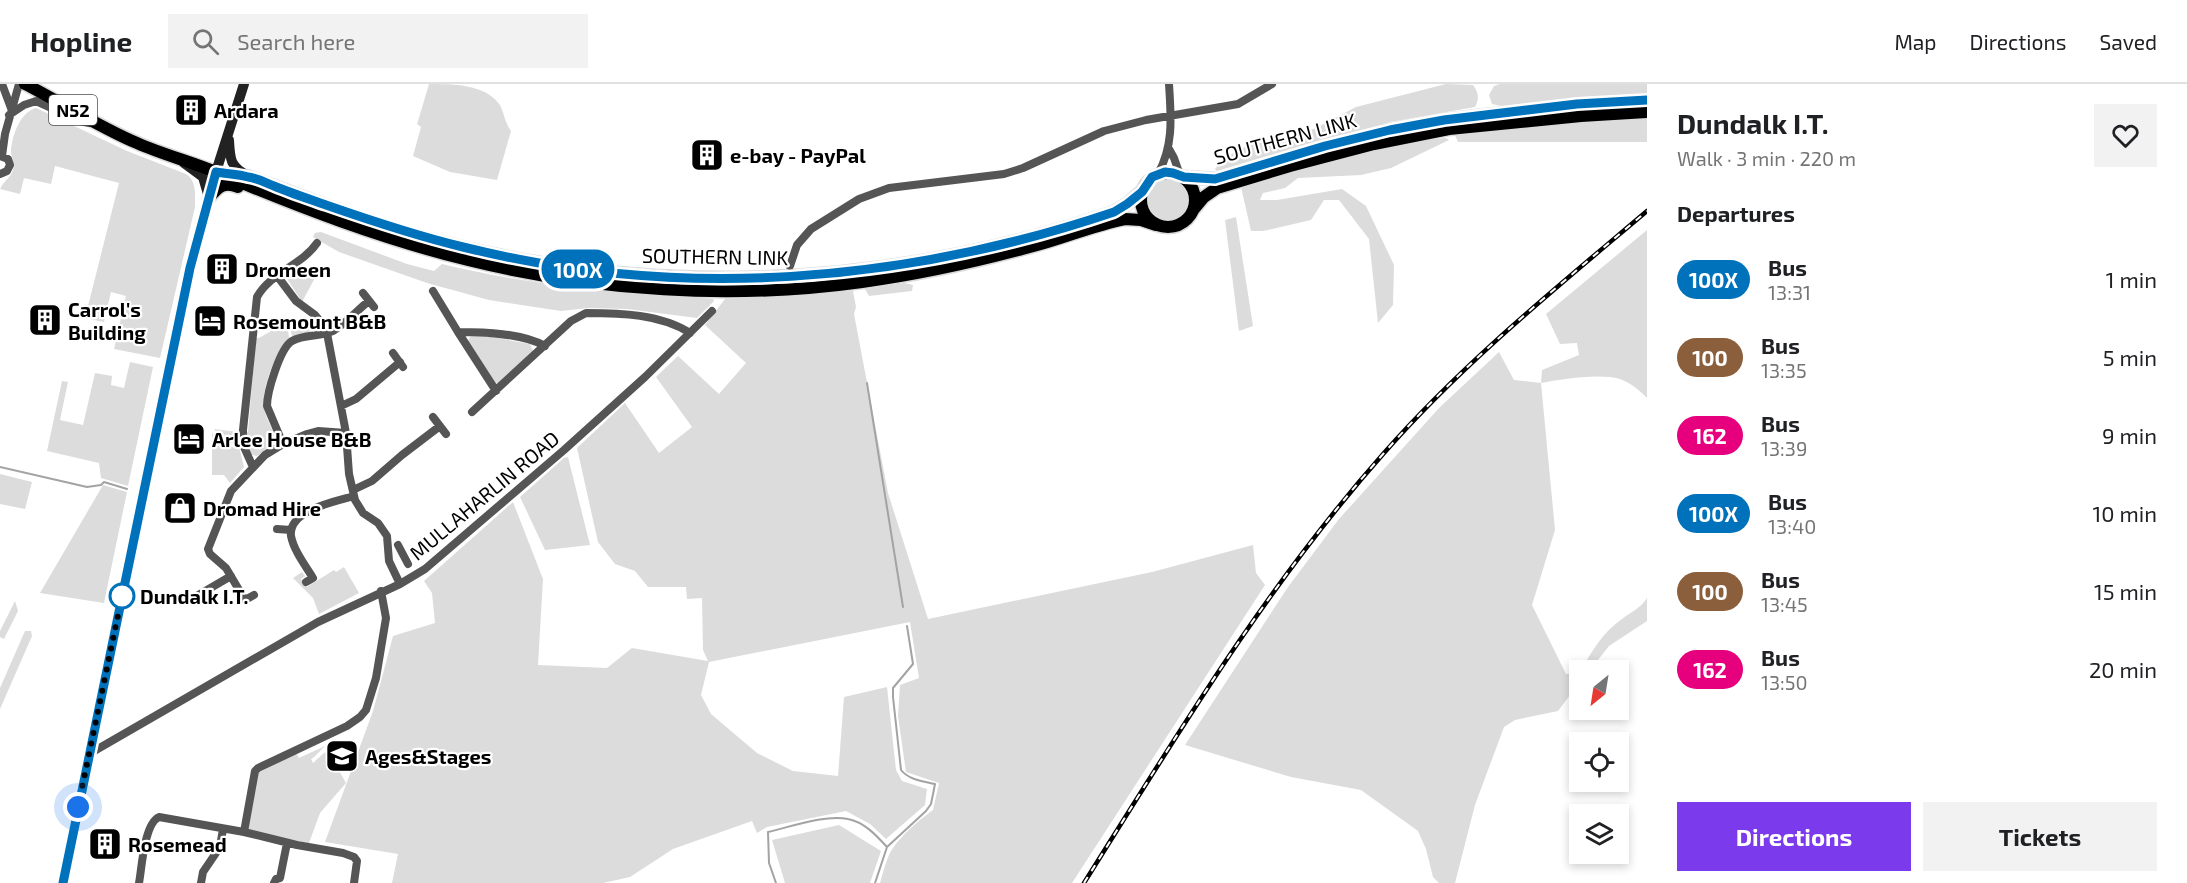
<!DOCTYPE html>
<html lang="en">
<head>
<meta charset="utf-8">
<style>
	body { margin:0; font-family:"Exo 2",sans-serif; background:#f2f2f2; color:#202124; height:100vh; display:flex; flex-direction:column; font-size:22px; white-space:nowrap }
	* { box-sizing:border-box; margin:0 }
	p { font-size:20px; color:#757577 }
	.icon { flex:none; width:33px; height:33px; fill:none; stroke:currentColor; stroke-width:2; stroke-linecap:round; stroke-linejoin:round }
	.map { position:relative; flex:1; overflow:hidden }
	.details { display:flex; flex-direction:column; background:#fff; width:540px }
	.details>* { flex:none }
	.badge { padding:0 12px; border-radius:20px; font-size:21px; line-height:39px }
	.needle { width:39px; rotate:210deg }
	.controls { position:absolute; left:1569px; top:576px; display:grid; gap:12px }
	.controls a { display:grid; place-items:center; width:60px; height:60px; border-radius:0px; background:#fff; box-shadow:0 3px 9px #0003; font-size:30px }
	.you { position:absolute; width:30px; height:30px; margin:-15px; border:4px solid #fff; border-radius:50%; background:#1a73e8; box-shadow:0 0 0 9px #1a73e833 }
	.map>.badge { position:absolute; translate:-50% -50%; box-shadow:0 0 0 3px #fff }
	h2 { padding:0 30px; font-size:22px; line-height:54px }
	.round { display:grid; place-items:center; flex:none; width:63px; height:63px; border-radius:0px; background:#f2f2f2 }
	.overview { display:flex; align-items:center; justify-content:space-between; height:102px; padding:0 30px }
	h1 { font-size:28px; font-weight:700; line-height:45px }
	.action { display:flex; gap:12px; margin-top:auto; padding:12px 30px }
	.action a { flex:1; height:69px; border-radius:0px; background:#7c3aed; color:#fff; font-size:24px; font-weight:700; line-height:69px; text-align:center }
	.action a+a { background:#f2f2f2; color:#202124 }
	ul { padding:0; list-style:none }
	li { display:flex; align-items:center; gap:18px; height:78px; padding:0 30px }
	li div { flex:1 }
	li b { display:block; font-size:22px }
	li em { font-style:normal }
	li .badge { min-width:66px; font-weight:700; text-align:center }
	header { display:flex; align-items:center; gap:36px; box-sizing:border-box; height:84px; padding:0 30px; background:#fff; border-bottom:2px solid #e0e0e0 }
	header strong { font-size:28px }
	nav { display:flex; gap:33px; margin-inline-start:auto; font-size:21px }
	.search { width:420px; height:54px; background:#f2f2f2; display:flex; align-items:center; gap:15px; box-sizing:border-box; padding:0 21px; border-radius:0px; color:#757577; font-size:22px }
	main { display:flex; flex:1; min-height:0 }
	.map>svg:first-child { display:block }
	.green { fill:#dcdcdc }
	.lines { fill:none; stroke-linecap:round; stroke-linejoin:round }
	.stream { stroke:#a3a3a3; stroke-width:2 }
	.primary-casing { stroke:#dbdbdb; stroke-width:15 }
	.minor { stroke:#555; stroke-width:8 }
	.secondary { stroke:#222; stroke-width:10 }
	.primary { stroke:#000; stroke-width:12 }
	.rail-casing { stroke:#000; stroke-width:4.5 }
	.rail { stroke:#fff; stroke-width:2; stroke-dasharray:7; stroke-linecap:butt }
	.line-casing { stroke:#fff; stroke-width:14 }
	.line { stroke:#0072bc; stroke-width:9 }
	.walk { stroke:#000; stroke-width:6; stroke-dasharray:0 10.8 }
	.stop-dot { fill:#fff; stroke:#0072bc; stroke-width:3 }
	.labels { text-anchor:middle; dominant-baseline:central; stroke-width:4.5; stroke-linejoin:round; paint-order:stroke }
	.shield { fill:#fff; stroke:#4c4c4c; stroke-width:1.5 }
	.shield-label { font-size:18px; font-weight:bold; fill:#000 }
	.poi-label { font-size:20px; font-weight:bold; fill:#000; stroke:#fff; text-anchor:start }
	.street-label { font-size:20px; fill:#000; stroke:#fff }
	.stop-label { font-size:20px; font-weight:bold; fill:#000; stroke:#fff; text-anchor:start }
</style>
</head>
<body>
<header>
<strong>Hopline</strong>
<div class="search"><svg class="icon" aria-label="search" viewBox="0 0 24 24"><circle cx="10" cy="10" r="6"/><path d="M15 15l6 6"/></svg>Search here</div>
<nav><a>Map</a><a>Directions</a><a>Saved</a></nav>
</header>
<main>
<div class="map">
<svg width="1647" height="799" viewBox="0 0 1647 799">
	<rect width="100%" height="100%" fill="#fff"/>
	<path class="green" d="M 429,0 C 454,0 485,0 500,21 C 504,29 505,39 511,47 L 497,96 L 450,88 L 413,72 L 421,43 L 417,40 L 418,37 Z
		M 1446,0 L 1473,1 C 1478,8 1480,14 1475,23 L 1390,38 L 1372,45 L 1323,57 L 1217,87 L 1215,85 L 1222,76 L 1240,65 L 1251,61 L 1289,53 L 1316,44 L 1356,23 Z
		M 1500,0 L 1647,0 L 1647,11 L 1573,15 L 1501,22 L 1492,20 L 1489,11 L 1494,2 Z
		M 36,24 L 127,67 L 186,90 C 197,97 195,111 195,123 L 160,274 L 114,265 L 126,212 L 111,208 L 104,238 L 85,234 L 119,99 L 55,82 L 51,100 L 24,94 L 20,110 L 0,105 C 3,98 11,93 13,86 C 15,79 11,73 11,67 C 12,52 20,28 36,24 Z
		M 1647,33 L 1647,58 L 1458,58 L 1454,49 L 1546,37 Z
		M 1446,54 L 1449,56 L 1391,84 L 1361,91 L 1298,94 L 1285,104 L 1263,109 L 1260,116 L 1277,116 L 1342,105 L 1366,122 L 1394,181 L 1393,221 L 1378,239 L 1369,155 L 1339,116 L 1324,116 L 1311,136 L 1263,147 L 1251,147 L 1241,103 L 1398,58 Z
		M1148 115a21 21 0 1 1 42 0a21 21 0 1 1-42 0Z
		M 1236,133 L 1253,242 L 1239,247 L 1225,136 Z
		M 1647,146 L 1647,314 C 1639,306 1631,299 1620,295 C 1600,289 1562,295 1541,299 L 1555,446 L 1532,521 L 1566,590 L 1579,589 L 1579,599 L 1558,627 L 1515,636 L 1504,643 L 1475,721 L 1455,799 L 1439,799 L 1433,793 L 1426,765 L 1418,747 L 1361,706 L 1291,693 L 1185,661 L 1288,503 L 1339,435 L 1439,324 L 1499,268 L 1514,296 L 1541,299 L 1542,286 L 1579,271 L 1577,259 L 1560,260 L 1546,230 Z
		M 321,148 L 407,180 L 434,187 L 442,180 C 532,202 622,209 713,215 L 714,217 L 697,234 L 627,225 L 588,224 L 561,227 L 489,216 L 427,199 L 339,168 L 313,153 L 315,149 Z
		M 299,182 L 316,192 L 302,218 L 286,193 Z
		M 904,199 L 913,201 L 912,207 L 869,212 L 865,205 Z
		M 853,207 L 856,223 L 854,230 L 888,409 L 928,535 L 1152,488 L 1253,461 L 1256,489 L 1265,501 L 1072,799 L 880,799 C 883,789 886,776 891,767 C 901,751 918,737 933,726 L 939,699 L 906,688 L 898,632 L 900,601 L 919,594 L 910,538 L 709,578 L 701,611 L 711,630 L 757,669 L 793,687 L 838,692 L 844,613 L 887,603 L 896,686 L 902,697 L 927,705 L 925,721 L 886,755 L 870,740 L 846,727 L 767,743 L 757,749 L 752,737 L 673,765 L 630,793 L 603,799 L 392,799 L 398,770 L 325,758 L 373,627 L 393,552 L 435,539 L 432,509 L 424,497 L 513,418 L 543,495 L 538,581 L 607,584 L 632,564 L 708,577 L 703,566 L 702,514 L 687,515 L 686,503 L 648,503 L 635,487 L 615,480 L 598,458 L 577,364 L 625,319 L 659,369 L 692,343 L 656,293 L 678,272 L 719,310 L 746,279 L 705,241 L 725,215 Z
		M 310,235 L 312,247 L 292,252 L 289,239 Z
		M 287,238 L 289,254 C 276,267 261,305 264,324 C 266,334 272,345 277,355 L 276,358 L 257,372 C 249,371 249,366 247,359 L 256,254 L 259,254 Z
		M 475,250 L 530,260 L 533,267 L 499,300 L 495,299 L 468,257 L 470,253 Z
		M 130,278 L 153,283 L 128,402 L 101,394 L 99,379 L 47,367 L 62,297 L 68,298 L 60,336 L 83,341 L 95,289 L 112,292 L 111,301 L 124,304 Z
		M 214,345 L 238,348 L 239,359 L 225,359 Z
		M 212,349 C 219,361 226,364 239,363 L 244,383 L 230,399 L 224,391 L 212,391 Z
		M 568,373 L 590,461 L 545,466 L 520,413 L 564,374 Z
		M 0,390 L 32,398 L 25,425 L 0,420 Z
		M 103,401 L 127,408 L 104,519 L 40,509 Z
		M 344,483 L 359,509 L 319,530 L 313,514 L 293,494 L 302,488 L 305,492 L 301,495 L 307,503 L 334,486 L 336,488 Z
		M 1647,514 L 1647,537 L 1609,562 L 1590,586 L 1581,586 C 1592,567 1603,548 1622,535 C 1632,527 1640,525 1647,514 Z
		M 15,517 L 18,527 L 4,555 L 0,553 L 0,547 Z
		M 25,547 L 31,547 L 32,552 L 0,625 L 0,604 Z
		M 325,662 L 314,673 L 311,675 L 313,679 L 325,668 L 328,673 L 331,672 L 346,699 L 320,729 L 309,759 L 252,748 L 248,745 L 256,692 L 259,686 L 296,669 L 299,674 Z
		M 839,741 L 881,767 L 870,799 L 785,799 L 772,756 Z"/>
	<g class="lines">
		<path class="stream" d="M 867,299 L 903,523
			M 0,383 L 87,403 L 101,401 L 104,398 L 127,405
			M 776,799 L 769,779 L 768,748 C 790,743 826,730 848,735 C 864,738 876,751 887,763
			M 875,799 L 887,763 L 926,727 L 931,720 L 935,700 C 923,697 909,696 901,686 L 893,613 L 893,604 L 913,580 L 907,542"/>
		<g class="primary-casing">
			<path id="primary" d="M 25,0 C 62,19 99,43 137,59 C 164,71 192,78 218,89 C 299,123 382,155 468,176 C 593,207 734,216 862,198 C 921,190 979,177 1037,161 C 1066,153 1095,141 1125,135 L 1141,136 L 1156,141
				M1141 116a27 27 0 1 1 54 0a27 27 0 1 1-54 0Z
				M 232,90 L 250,93 C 301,112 352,133 404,148 C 640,217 883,207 1114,128 L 1127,120 L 1141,108
				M 1184,93 L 1215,95 L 1325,62 L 1390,46 L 1445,36 L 1577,20 L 1647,16
				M 209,114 C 218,103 224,97 238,103
				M 1194,125 L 1204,113 L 1217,104 L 1290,82 L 1374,60 L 1449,45 L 1581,32 L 1647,28"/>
		</g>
		<path class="minor" d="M 2,0 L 11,24
			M 9,31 L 24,21 L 36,17 L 80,37 L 89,39
			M 1169,65 L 1174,74 L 1180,91
			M 0,72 L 8,75 L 10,81 L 7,87 L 0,90
			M 2,72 L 5,50 L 19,0
			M 1158,90 C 1174,61 1171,32 1169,0
			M 790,182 L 797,161 L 811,145 L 859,115 L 889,104 L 1004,90 L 1023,84 L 1104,47 L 1146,36 L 1238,20 L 1272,0
			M 278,193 L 296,217 L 315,231 L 326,244 L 346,349 L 349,390 L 355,416 L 363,429 L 378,439 L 387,452 L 389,477 L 400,500
			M 433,207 L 458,248
			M 363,209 L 374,223
			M 393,269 L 403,283
			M 496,307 L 458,248 C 484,248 522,249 545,262
			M 341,322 L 356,315 L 400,278
			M 472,328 L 571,237 L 586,229 C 620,229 661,230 690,249
			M 433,333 L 446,350
			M 283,360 L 267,322 C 267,308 280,264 292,257 C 304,250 321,253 333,247 C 347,239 357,226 369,217
			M 253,383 L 244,363 L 243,346 L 257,213 C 270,189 302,181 317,159
			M 353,406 L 372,397 L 402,371 L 440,342
			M 277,445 L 291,446
			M 398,461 L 408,480
			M 306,498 L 313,494 C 305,481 294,467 291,452 C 288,426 337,417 354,412
			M 254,511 L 245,516 L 226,484 L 210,470 L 208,465 L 231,407 L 265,371 L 283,360 L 307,350 L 318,347 L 346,349
			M 190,516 L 231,492
			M 89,670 L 318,538 L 400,500 L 425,485 L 564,366 L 645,293 L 712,227
			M 244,748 L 255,687 L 258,684 L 347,642 L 360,633 L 366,626 L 376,594 L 386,534 L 381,507
			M 139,799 C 142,783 144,740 159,733 L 244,748 L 297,761 L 343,769 L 354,773 L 357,777 L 354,799
			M 201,799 L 203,788 L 220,763 L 223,745
			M 274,799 L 276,795 L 280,794 L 287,759"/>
		<path class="secondary" d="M 229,56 C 230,76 230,82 248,92
			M 184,79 L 203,93 L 208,110
			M 62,799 L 190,184 L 214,94 L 244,0"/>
		<use href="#primary" class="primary"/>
		<g class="rail-casing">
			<path id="rail" d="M 1084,799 C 1177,651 1267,501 1384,369 C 1463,279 1556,204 1647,127"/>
		</g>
		<use href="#rail" class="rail"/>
	</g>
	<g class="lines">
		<g class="line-casing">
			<path id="line" d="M 63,799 L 190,184 L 216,88 C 227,90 238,90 248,93 C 257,94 266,99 274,102 C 291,109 309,115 326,121 C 372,137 417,152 463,163 C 680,217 904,199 1114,128 L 1127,120 L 1142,108 L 1152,93 L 1165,88 L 1173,89 L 1184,93 L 1215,95 L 1325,62 L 1390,46 L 1444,36 L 1577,20 L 1647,16"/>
		</g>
		<use href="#line" class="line"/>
		<path class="walk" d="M 78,723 L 122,512"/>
	</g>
	<defs>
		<g id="building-square" transform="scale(1.725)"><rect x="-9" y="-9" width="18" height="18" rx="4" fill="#000" stroke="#fff"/><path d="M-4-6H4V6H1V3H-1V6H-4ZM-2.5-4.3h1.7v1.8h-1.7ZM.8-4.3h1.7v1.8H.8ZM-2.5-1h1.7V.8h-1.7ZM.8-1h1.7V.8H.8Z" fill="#fff"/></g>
		<g id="hotel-square" transform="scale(1.725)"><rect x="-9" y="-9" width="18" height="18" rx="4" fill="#000" stroke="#fff"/><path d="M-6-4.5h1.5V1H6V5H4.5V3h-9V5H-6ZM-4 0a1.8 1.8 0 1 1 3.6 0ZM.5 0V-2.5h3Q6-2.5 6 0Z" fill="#fff"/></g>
		<g id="shop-square" transform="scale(1.725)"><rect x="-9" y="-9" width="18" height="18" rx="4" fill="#000" stroke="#fff"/><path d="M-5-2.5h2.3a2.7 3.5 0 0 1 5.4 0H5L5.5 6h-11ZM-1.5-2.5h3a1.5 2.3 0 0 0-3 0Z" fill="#fff"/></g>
		<g id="school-square" transform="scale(1.725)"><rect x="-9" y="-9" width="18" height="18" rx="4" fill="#000" stroke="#fff"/><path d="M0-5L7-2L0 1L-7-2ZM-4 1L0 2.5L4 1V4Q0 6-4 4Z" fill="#fff"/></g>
	</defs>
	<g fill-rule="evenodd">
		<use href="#building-square" x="191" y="26"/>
		<use href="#building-square" x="707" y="71"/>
		<use href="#building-square" x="222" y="185"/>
		<use href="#building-square" x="45" y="236"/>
		<use href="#hotel-square" x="210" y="237"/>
		<use href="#hotel-square" x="189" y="355"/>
		<use href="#shop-square" x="180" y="424"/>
		<use href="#school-square" x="342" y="672"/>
		<use href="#building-square" x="105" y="760"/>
	</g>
	<circle class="stop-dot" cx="122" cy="512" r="12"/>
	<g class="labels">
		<rect class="shield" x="49" y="11" width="48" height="30" rx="4.5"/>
		<g class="shield-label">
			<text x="73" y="26">N52</text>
		</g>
		<g class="poi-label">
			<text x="214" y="26">Ardara</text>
			<text x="730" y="71">e-bay - PayPal</text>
			<text x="245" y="185">Dromeen</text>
			<text x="68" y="225">Carrol's<tspan x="68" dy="23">Building</tspan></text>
			<text x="233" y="237">Rosemount B&amp;B</text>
			<text x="212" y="355">Arlee House B&amp;B</text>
			<text x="203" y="424">Dromad Hire</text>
			<text x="365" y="672">Ages&amp;Stages</text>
			<text x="128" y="760">Rosemead</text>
		</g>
		<g class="street-label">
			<text transform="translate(1285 54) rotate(-15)">SOUTHERN LINK</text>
			<text transform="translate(715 172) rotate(1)">SOUTHERN LINK</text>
			<text transform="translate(484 411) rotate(-40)">MULLAHARLIN ROAD</text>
		</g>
		<g class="stop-label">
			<text x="140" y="512">Dundalk I.T.</text>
		</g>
	</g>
</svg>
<div class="controls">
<a><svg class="needle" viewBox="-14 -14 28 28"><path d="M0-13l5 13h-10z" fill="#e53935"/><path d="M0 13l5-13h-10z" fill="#757577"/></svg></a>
<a><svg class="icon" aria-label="locate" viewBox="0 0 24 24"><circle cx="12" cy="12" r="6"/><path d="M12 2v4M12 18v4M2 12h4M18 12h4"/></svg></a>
<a><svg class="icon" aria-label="layers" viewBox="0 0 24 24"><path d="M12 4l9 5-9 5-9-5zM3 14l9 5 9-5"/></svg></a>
</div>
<div class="you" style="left:78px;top:723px"></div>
<b class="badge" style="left:578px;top:185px;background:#0072bc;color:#fff">100X</b>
</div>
<section class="details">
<div class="overview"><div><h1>Dundalk I.T.</h1><p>Walk · 3 min · 220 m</p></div><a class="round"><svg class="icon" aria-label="heart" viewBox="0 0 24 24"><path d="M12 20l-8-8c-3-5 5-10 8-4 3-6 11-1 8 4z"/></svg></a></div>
<h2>Departures</h2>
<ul>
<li><span class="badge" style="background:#0072bc;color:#fff">100X</span><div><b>Bus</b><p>13:31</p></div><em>1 min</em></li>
<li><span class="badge" style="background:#8b5e3c;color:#fff">100</span><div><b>Bus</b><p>13:35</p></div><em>5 min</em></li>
<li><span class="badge" style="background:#e6007e;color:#fff">162</span><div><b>Bus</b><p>13:39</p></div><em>9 min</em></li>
<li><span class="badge" style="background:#0072bc;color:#fff">100X</span><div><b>Bus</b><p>13:40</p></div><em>10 min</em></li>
<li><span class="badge" style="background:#8b5e3c;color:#fff">100</span><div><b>Bus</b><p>13:45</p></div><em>15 min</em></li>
<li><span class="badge" style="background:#e6007e;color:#fff">162</span><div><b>Bus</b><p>13:50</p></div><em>20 min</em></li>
</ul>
<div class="action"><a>Directions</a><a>Tickets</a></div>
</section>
</main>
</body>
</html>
